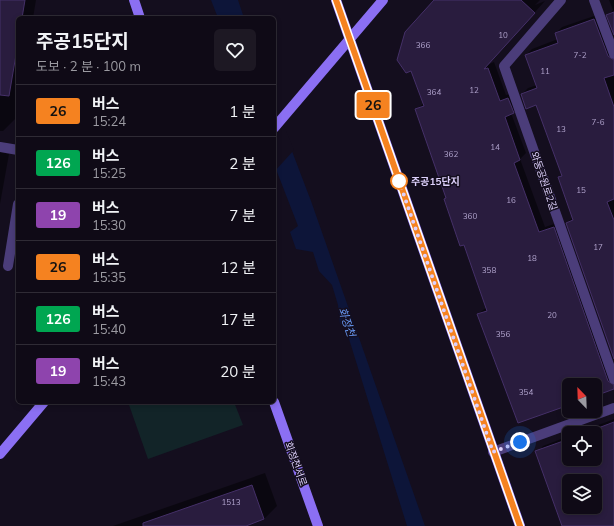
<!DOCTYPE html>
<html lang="ko">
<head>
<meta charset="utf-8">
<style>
	body { margin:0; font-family:Mulish,"Noto Sans KR",sans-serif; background:#1d1823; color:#f1f3f6; height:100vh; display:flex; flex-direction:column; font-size:15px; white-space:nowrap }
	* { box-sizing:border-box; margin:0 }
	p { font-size:13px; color:#9b9aa1 }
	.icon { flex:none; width:22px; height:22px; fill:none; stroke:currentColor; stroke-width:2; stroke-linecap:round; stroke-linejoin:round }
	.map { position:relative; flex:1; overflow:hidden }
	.drawer { position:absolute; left:16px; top:16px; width:260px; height:388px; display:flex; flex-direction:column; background:#0f0a16; border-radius:6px; box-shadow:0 2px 6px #0003,0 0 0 1px #2f2b35 }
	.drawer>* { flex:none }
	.badge { padding:0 8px; border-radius:3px; font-size:14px; line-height:26px }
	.needle { width:26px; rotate:337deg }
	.controls { position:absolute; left:562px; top:378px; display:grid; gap:8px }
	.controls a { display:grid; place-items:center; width:40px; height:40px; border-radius:6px; background:#0f0a16; box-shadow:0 2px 6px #0003,0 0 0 1px #2f2b35; font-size:20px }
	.you { position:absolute; width:20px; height:20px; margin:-10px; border:3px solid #fff; border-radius:50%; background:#1a73e8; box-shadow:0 0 0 6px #1a73e833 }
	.map>.badge { position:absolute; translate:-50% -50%; box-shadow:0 0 0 2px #fff }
	.round { display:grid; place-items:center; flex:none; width:42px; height:42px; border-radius:6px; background:#1d1823 }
	.headline { display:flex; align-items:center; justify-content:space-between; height:68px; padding:0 20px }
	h1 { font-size:19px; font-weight:700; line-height:30px }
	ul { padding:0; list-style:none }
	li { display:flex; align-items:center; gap:12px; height:52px; padding:0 20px; border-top:1px solid #2f2b35 }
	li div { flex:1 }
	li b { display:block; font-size:15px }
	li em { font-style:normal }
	li .badge { min-width:44px; font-weight:700; text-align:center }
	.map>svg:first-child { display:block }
	.green { fill:#122428 }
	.water { fill:#0d1539 }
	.pier { fill:#140e1e }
	.shadow { fill:#0007; fill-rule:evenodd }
	.building { fill:#291c3e; stroke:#453068; fill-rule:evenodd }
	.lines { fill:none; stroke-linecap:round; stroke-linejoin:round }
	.lane { stroke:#4b3d7a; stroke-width:10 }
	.street { stroke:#4b3d7a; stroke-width:10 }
	.secondary { stroke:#8b6ff3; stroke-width:10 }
	.line-casing { stroke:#fff; stroke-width:9 }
	.line { stroke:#f58220; stroke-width:6 }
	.walk { stroke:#ddd0fb; stroke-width:4; stroke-dasharray:0 7.2 }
	.stop-dot { fill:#fff; stroke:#f58220; stroke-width:2 }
	.labels { text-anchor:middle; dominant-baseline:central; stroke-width:3; stroke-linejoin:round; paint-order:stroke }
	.number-label { font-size:8px; fill:#b0a3cc }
	.stop-label { font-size:10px; font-weight:bold; fill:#ddd0fb; stroke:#140e1e; text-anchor:start }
	.street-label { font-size:10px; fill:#ddd0fb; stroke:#140e1e }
	.water-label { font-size:11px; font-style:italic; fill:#6797f2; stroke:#140e1e }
</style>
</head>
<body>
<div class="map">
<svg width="614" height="526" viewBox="0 0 614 526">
	<rect width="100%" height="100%" fill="#140e1e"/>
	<path class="green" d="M 128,402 L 234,402 L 243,425 L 148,459 Z"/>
	<path class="water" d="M 211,0 L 238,0 L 244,18 L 218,18 Z
		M 274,104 L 311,201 L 425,526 L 407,526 L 345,326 L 340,324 L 338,305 L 332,285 L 319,271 L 313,252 L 296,249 L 290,232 L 298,226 L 274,164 Z"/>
	<path class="pier" d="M 274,102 L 294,150 L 275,171 L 274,170 Z"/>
	<path class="shadow" d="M 0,0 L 36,0 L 33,18 L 18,18 L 18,105 L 16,118 L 3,131 L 0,131 Z
		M 435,0 L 540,0 L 535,5 L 545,1 L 487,65 L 494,62 L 506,95 L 514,93 L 519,107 L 511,113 L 526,153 L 520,159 L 545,227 L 560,222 L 614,375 L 614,386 L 595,394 L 595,385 L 569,385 L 569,404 L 478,314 L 487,307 L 464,244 L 445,199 L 447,197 L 416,110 L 424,103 Z
		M 609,0 L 614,0 L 614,32 L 608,15 L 613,10 Z
		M 600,14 L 614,51 L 614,356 L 567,223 L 573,217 L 559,177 L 562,174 L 537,104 L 522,94 L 528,88 L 537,85 L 526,55 L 532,49 L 558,39 L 556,33 L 562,27 Z
		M 0,152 L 9,154 L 0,204 Z
		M 614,419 L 614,526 L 563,526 L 537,453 L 543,446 L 569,436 L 569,459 L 595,459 L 595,433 L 578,433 ZM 569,481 L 595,481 L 595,507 L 569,507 Z
		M 265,473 L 277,506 L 264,519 L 243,526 L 113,526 Z"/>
	<path class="building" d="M 0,0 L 25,0 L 22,18 L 18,18 L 18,43 L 9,96 L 0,95 Z
		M 434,0 L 521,0 L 535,13 L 484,69 L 488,68 L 500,101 L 508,98 L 514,113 L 505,117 L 520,160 L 514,163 L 539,232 L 554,227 L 608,381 L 614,385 L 614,389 L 595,396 L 595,385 L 569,385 L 569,405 L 518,423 L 477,314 L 487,311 L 464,245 L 460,246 L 444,199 L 446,198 L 415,109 L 424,106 L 411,71 L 406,73 L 397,60 L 405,32 Z
		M 614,12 L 614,35 L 606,15 Z
		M 594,19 L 608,56 L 614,60 L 614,75 L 604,78 L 614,107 L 614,199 L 607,202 L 614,220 L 614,359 L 566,223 L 573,220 L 558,177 L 562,176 L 536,105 L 526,109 L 521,94 L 537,88 L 525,55 L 558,43 L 555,33 Z
		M 614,422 L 614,526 L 562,526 L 535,451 L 569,439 L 569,459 L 595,459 L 595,433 L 585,433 ZM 569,481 L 595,481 L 595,507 L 569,507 Z
		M 252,485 L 264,519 L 246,526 L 143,526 L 143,523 Z"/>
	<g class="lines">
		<path class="lane" d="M 0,147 L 18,150
			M 8,266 L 18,204"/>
		<path class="street" d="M 561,0 L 504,66 L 614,379
			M 594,0 L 614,54
			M 493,452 L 614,408"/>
		<path class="secondary" d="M 134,0 L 140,18
			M 336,0 L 520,526
			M 274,128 L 383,0
			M 274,402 L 318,526
			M 0,454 L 44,402"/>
	</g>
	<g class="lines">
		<g class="line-casing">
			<path id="line" d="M 336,0 L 520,526"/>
		</g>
		<use href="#line" class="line"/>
		<path class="walk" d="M 399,181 L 493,452 L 520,442"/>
	</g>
	<circle class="stop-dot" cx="399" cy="181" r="8"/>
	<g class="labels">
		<g class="number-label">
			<text x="503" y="35">10</text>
			<text x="423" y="45">366</text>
			<text x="580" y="55">7-2</text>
			<text x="545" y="71">11</text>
			<text x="474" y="90">12</text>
			<text x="434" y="92">364</text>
			<text x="598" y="122">7-6</text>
			<text x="561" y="129">13</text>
			<text x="495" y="147">14</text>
			<text x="451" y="154">362</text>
			<text x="581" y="190">15</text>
			<text x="511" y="200">16</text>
			<text x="470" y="216">360</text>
			<text x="598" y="247">17</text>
			<text x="532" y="258">18</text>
			<text x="489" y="270">358</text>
			<text x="552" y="315">20</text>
			<text x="503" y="334">356</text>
			<text x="526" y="392">354</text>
			<text x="231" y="502">1513</text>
		</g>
		<g class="stop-label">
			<text x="411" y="181">주공15단지</text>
		</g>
		<g class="street-label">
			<text transform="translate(544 181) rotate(71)">와동공원로2길</text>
			<text transform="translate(296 464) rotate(70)">화정천서로</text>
		</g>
		<g class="water-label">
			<text transform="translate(347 322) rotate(71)">화정천</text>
		</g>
	</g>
</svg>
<div class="controls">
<a><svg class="needle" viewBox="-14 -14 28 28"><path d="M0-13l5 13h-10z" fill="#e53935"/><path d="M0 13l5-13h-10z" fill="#9b9aa1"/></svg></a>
<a><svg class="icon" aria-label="locate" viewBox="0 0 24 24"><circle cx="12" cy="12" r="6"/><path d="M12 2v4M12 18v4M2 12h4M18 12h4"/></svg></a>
<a><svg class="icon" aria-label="layers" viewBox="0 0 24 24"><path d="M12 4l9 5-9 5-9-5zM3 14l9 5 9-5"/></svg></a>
</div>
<div class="you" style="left:520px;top:442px"></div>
<b class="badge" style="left:373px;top:105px;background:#f58220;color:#111">26</b>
<section class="drawer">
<div class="headline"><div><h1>주공15단지</h1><p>도보 · 2 분 · 100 m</p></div><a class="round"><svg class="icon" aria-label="heart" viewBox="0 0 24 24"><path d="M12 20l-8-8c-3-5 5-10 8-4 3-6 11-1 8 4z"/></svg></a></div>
<ul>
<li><span class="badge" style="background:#f58220;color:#111">26</span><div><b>버스</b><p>15:24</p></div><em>1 분</em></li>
<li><span class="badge" style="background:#00a651;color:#fff">126</span><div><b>버스</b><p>15:25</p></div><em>2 분</em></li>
<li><span class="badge" style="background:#8e44ad;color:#fff">19</span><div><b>버스</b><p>15:30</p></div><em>7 분</em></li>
<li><span class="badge" style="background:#f58220;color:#111">26</span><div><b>버스</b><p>15:35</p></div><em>12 분</em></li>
<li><span class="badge" style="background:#00a651;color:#fff">126</span><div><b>버스</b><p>15:40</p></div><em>17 분</em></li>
<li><span class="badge" style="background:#8e44ad;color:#fff">19</span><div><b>버스</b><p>15:43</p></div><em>20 분</em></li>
</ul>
</section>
</div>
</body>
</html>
